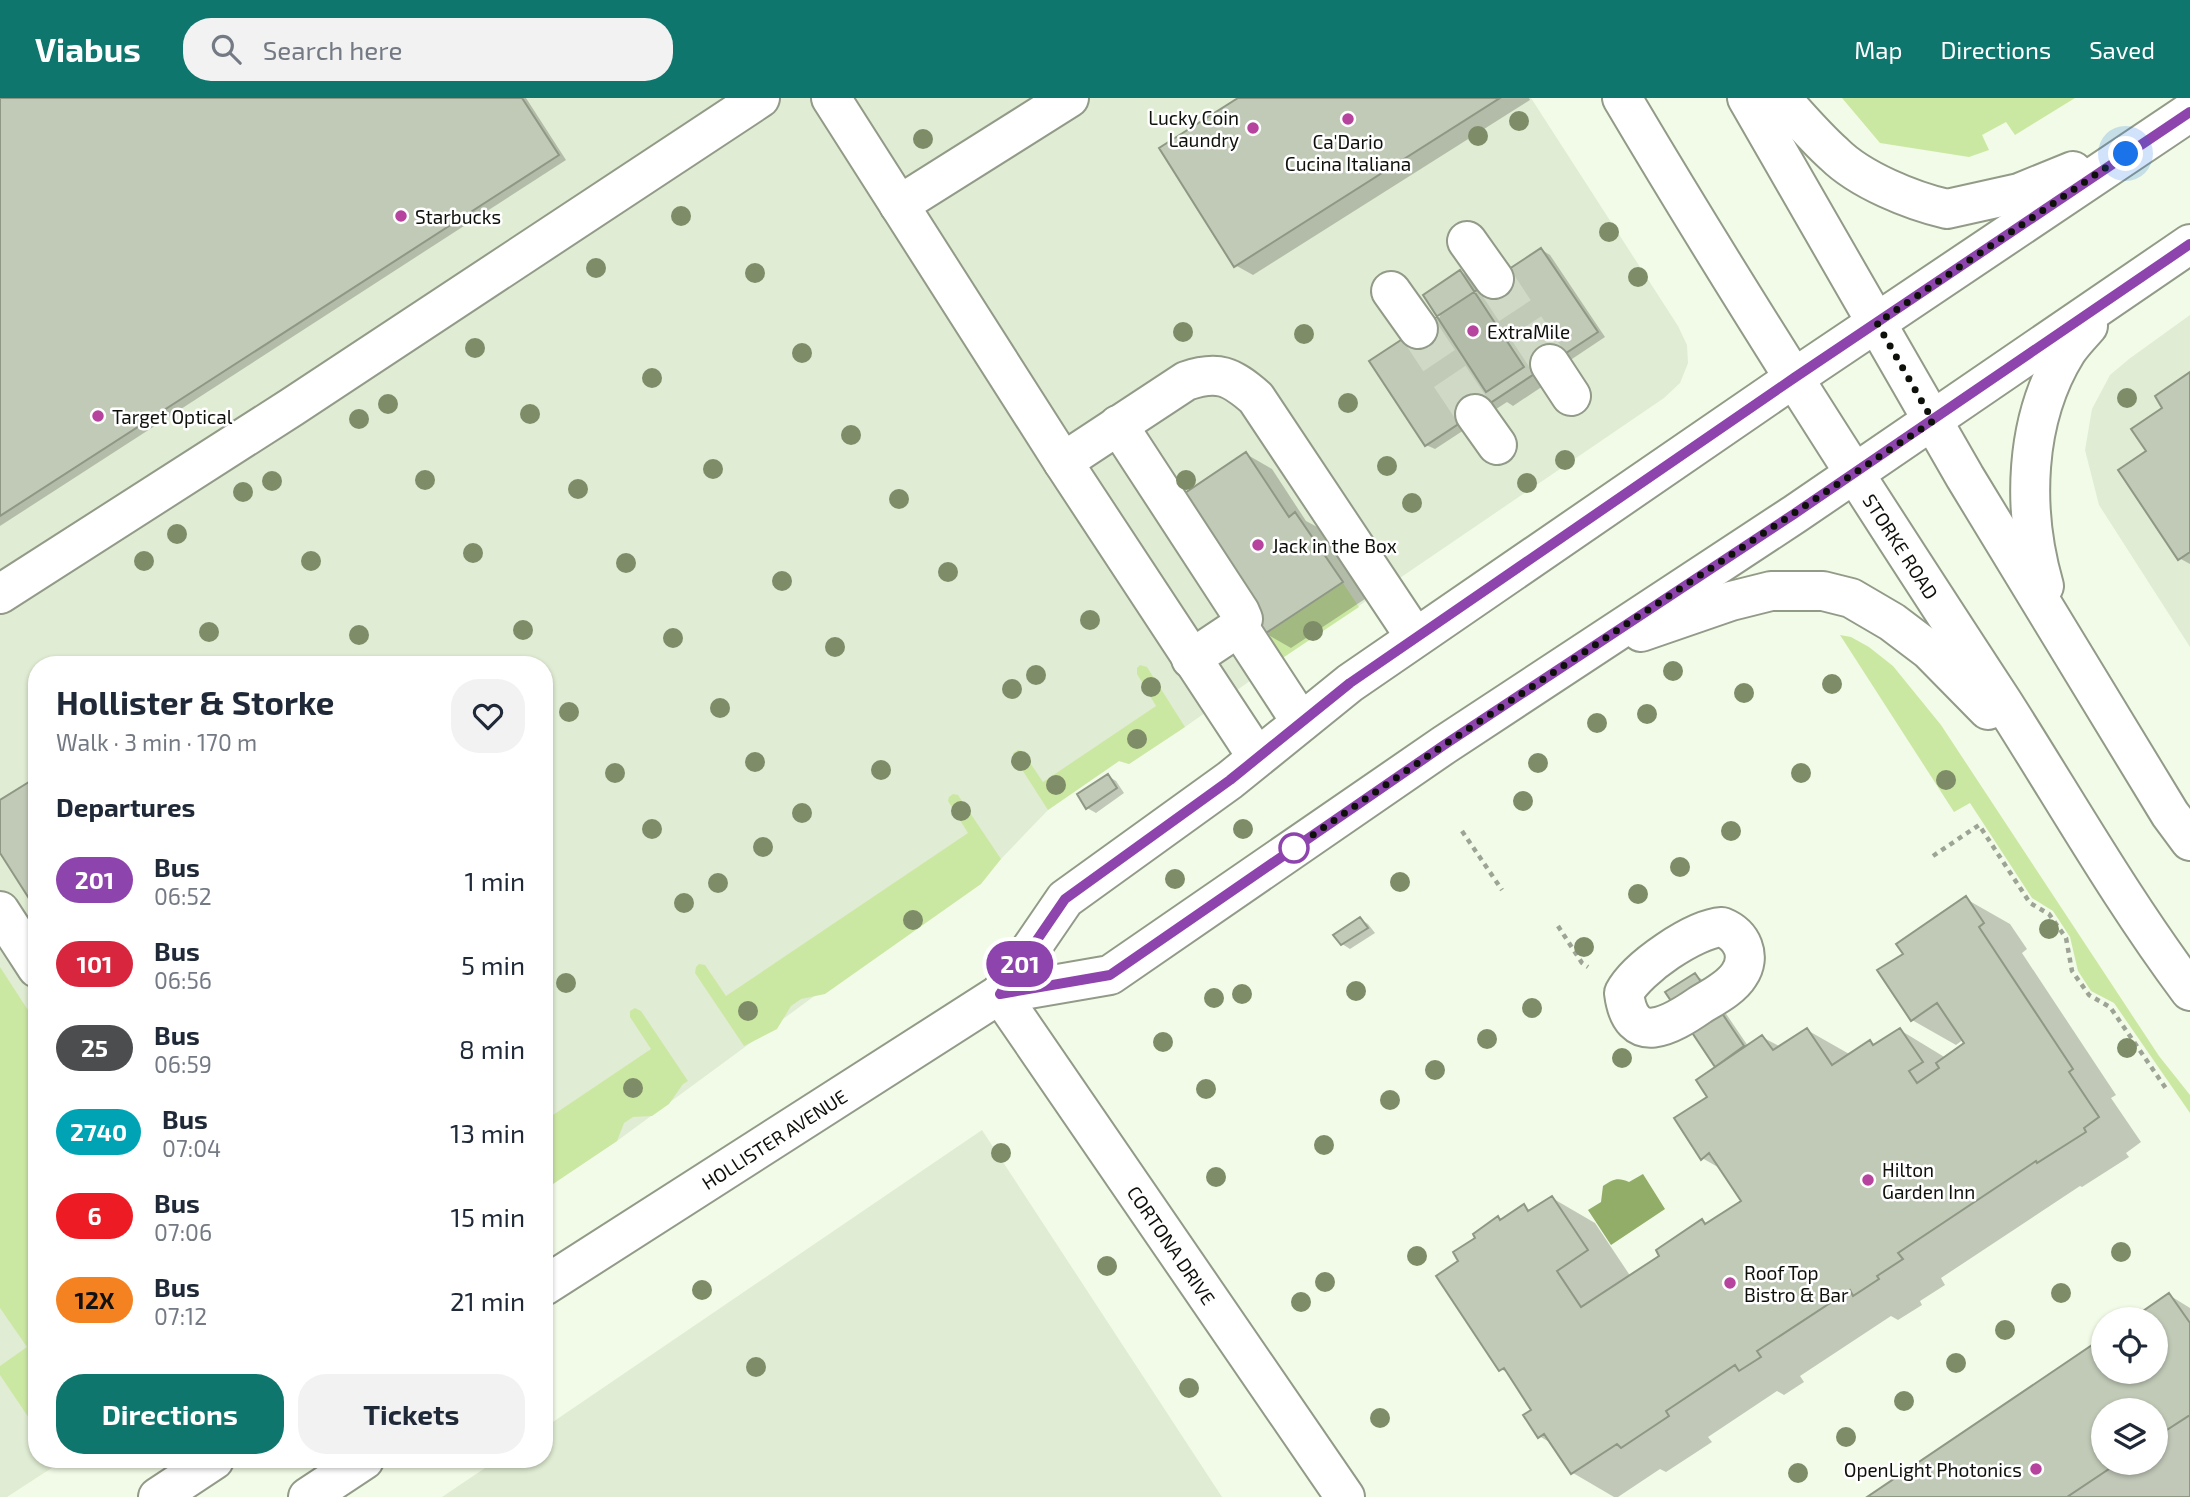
<!DOCTYPE html>
<html lang="en">
<head>
<meta charset="utf-8">
<style>
	body { margin:0; font-family:"Exo 2",sans-serif; background:#f2f2f3; color:#1f2937; height:100vh; display:flex; flex-direction:column; font-size:26px; white-space:nowrap }
	* { box-sizing:border-box; margin:0 }
	p { font-size:23px; color:#747a83 }
	.icon { flex:none; width:38px; height:38px; fill:none; stroke:currentColor; stroke-width:2; stroke-linecap:round; stroke-linejoin:round }
	.map { position:relative; flex:1; overflow:hidden }
	.side { position:absolute; left:28px; top:558px; width:525px; height:812px; display:flex; flex-direction:column; background:#fff; border-radius:28px; box-shadow:0 2px 5px #0004 }
	.side>* { flex:none }
	.badge { padding:0 14px; border-radius:23px; font-size:24px; line-height:46px }
	.buttons { position:absolute; left:2091px; top:1209px; display:grid; gap:14px }
	.buttons a { display:grid; place-items:center; width:77px; height:77px; border-radius:50%; background:#fff; box-shadow:0 2px 5px #0004; font-size:35px }
	.you { position:absolute; width:35px; height:35px; margin:-18px; border:5px solid #fff; border-radius:50%; background:#1a73e8; box-shadow:0 0 0 10px #1a73e833 }
	.map>.badge { position:absolute; translate:-50% -50%; box-shadow:0 0 0 4px #fff }
	h2 { padding:0 28px; font-size:26px; line-height:63px }
	.round { display:grid; place-items:center; flex:none; width:74px; height:74px; border-radius:28px; background:#f2f2f3 }
	.head { display:flex; align-items:center; justify-content:space-between; height:119px; padding:0 28px }
	h1 { font-size:33px; font-weight:700; line-height:52px }
	.button { display:flex; gap:14px; margin-top:auto; padding:14px 28px }
	.button a { flex:1; height:80px; border-radius:28px; background:#0f766e; color:#fff; font-size:28px; font-weight:700; line-height:80px; text-align:center }
	.button a+a { background:#f2f2f3; color:#1f2937 }
	ul { padding:0; list-style:none }
	li { display:flex; align-items:center; gap:21px; height:84px; padding:0 28px }
	li div { flex:1 }
	li b { display:block; font-size:26px }
	li em { font-style:normal }
	li .badge { min-width:77px; font-weight:700; text-align:center }
	header { display:flex; align-items:center; gap:42px; box-sizing:border-box; height:98px; padding:0 35px; background:#0f766e; color:#fff }
	header strong { font-size:33px }
	nav { display:flex; gap:38px; margin-inline-start:auto; font-size:24px }
	.search { width:490px; height:63px; background:#f2f2f3; display:flex; align-items:center; gap:18px; box-sizing:border-box; padding:0 24px; border-radius:28px; color:#747a83; font-size:26px }
	.map>svg:first-child { display:block }
	.built { fill:#e0ecd3 }
	.green { fill:#cbe8a3 }
	.water { fill:#91ad68 }
	.shadow { fill:#0003; fill-rule:evenodd }
	.building { fill:#c1cab7; stroke:#8f9785; stroke-width:2; fill-rule:evenodd }
	.lines { fill:none; stroke-linecap:round; stroke-linejoin:round }
	.minor-tunnel { stroke:#d0d8c6; stroke-width:38; stroke-dasharray:38 19; stroke-linecap:butt }
	.minor-casing { stroke:#929a88; stroke-width:42 }
	.major-casing { stroke:#929a88; stroke-width:42 }
	.path { stroke:#9da495; stroke-width:4.5; stroke-dasharray:5 5; stroke-linecap:butt }
	.minor { stroke:#fff; stroke-width:38 }
	.major { stroke:#fff; stroke-width:38 }
	.tree { fill:#7e8c68 }
	.line-casing { stroke:#fff; stroke-width:16 }
	.line { stroke:#8e44ad; stroke-width:10 }
	.walk { stroke:#0e100a; stroke-width:7; stroke-dasharray:0 12.6 }
	.poi-dot { fill:#b6449e; stroke:#fff; stroke-width:2.5 }
	.stop-dot { fill:#fff; stroke:#8e44ad; stroke-width:3.5 }
	.labels { text-anchor:middle; dominant-baseline:central; stroke-width:5; stroke-linejoin:round; paint-order:stroke }
	.poi-label { font-size:19px; fill:#0e100a; stroke:#fff; text-anchor:start }
	.street-label { font-size:19px; fill:#0e100a; stroke:#fff }
</style>
</head>
<body>
<header>
<strong>Viabus</strong>
<div class="search"><svg class="icon" aria-label="search" viewBox="0 0 24 24"><circle cx="10" cy="10" r="6"/><path d="M15 15l6 6"/></svg>Search here</div>
<nav><a>Map</a><a>Directions</a><a>Saved</a></nav>
</header>
<div class="map">
<svg width="2190" height="1399" viewBox="0 0 2190 1399">
	<rect width="100%" height="100%" fill="#f2fbe7"/>
	<path class="built" d="M 0,0 L 1531,0 L 1678,228 L 1687,247 L 1688,265 L 1680,285 L 1664,300 L 1278,563 L 1185,629 L 1129,666 L 1119,663 L 1048,712 L 1001,761 L 617,1043 L 544,1092 L 544,567 L 37,567 L 37,1362 L 64,1362 L 7,1399 L 0,1399 Z
		M 2190,217 L 2190,549 L 2099,407 L 2085,352 L 2092,311 L 2110,277 L 2129,261 Z
		M 982,1032 L 1222,1399 L 442,1399 L 497,1362 L 544,1362 L 544,1330 Z"/>
	<path class="green" d="M 1842,0 L 2075,0 L 2015,37 L 2006,24 L 1982,37 L 1989,52 L 1969,59 L 1880,45 Z
		M 1343,485 L 1359,509 L 1278,563 L 1272,559 L 1269,534 Z
		M 1840,537 L 1851,539 L 1869,549 L 1893,568 L 1941,627 L 2159,958 L 2190,997 L 2190,1015 L 2114,905 L 2091,893 L 2078,873 L 2070,839 L 2053,813 L 2032,800 L 1970,705 L 1954,714 Z
		M 1140,567 L 1147,569 L 1185,629 L 1129,666 L 1119,663 L 1048,712 L 1014,659 L 1013,655 L 1018,652 L 1022,653 L 1043,684 L 1156,608 L 1137,576 L 1137,570 Z
		M 953,696 L 958,697 L 1001,761 L 981,786 L 825,896 L 801,901 L 791,908 L 777,931 L 744,948 L 695,875 L 696,869 L 699,866 L 705,867 L 726,898 L 968,735 L 948,703 L 949,699 Z
		M 0,869 L 37,926 L 37,1332 L 0,1277 L 0,1268 L 27,1249 L 0,1210 Z
		M 635,910 L 641,913 L 688,983 L 683,986 L 669,1006 L 652,1018 L 633,1019 L 624,1025 L 617,1043 L 544,1092 L 544,1023 L 651,951 L 630,919 L 630,913 Z"/>
	<path class="water" d="M 1643,1076 L 1665,1111 L 1611,1147 L 1588,1112 L 1601,1104 L 1603,1088 C 1613,1081 1618,1079 1629,1084 Z"/>
	<path class="shadow" d="M 0,0 L 526,0 L 566,62 L 0,428 Z
		M 1241,0 L 1529,0 L 1530,2 L 1253,177 L 1235,167 Z
		M 1542,152 L 1550,157 L 1605,239 L 1545,279 L 1549,284 L 1513,308 L 1507,304 L 1435,351 L 1426,347 L 1439,220 L 1461,174 L 1486,189 Z
		M 2190,276 L 2190,466 L 2179,460 L 2148,353 L 2165,311 Z
		M 1246,356 L 1272,371 L 1306,423 L 1321,431 L 1368,499 L 1291,550 L 1265,535 Z
		M 1108,678 L 1116,683 L 1124,695 L 1096,715 L 1087,710 Z
		M 1966,801 L 2010,826 L 2027,851 L 2022,855 L 2116,997 L 2111,1000 L 2141,1044 L 2126,1055 L 2129,1059 L 2082,1089 L 2080,1088 L 1941,1180 L 1945,1187 L 1920,1203 L 1922,1207 L 1898,1222 L 1891,1218 L 1800,1278 L 1804,1284 L 1784,1297 L 1777,1293 L 1708,1339 L 1712,1344 L 1666,1374 L 1660,1371 L 1618,1399 L 1614,1399 L 1573,1375 L 1553,1346 L 1539,1338 L 1533,1312 L 1511,1277 L 1501,1271 L 1478,1140 L 1498,1121 L 1502,1123 L 1524,1109 L 1531,1113 L 1552,1100 L 1595,1125 L 1631,1179 L 1661,1158 L 1702,1123 L 1708,1126 L 1743,1103 L 1723,1072 L 1702,1060 L 1709,999 L 1717,969 L 1668,895 L 1695,877 L 1703,882 L 1748,948 L 1762,939 L 1781,949 L 1807,932 L 1851,957 L 1870,944 L 1876,948 L 1900,932 L 1946,960 L 1967,946 L 1964,941 L 1956,947 L 1912,922 L 1905,856 Z
		M 1360,821 L 1368,826 L 1375,835 L 1350,851 L 1342,846 Z
		M 2169,1197 L 2190,1210 L 2190,1399 L 1870,1399 L 2104,1274 L 2156,1274 ZM 2104,1312 L 2156,1312 L 2156,1365 L 2104,1365 Z"/>
	<path class="building" d="M 0,0 L 522,0 L 559,57 L 0,418 Z
		M 1238,0 L 1500,0 L 1234,169 L 1159,50 Z
		M 1541,150 L 1598,234 L 1425,348 L 1369,263 Z
		M 1460,172 L 1524,269 L 1486,294 L 1423,197 Z
		M 2190,274 L 2190,454 L 2178,462 L 2118,372 L 2146,353 L 2131,331 L 2162,310 L 2155,298 Z
		M 1246,354 L 1289,419 L 1295,414 L 1343,484 L 1263,537 L 1179,399 Z
		M 1108,676 L 1117,690 L 1086,711 L 1077,696 Z
		M 37,679 L 37,813 L 0,755 L 0,702 Z
		M 1966,798 L 1984,825 L 1979,829 L 2073,971 L 2069,974 L 2099,1019 L 2084,1030 L 2086,1034 L 2037,1065 L 2036,1063 L 1898,1155 L 1903,1161 L 1877,1178 L 1879,1181 L 1853,1198 L 1850,1192 L 1757,1253 L 1761,1259 L 1739,1273 L 1735,1267 L 1666,1313 L 1669,1318 L 1621,1350 L 1617,1346 L 1571,1376 L 1544,1336 L 1538,1340 L 1523,1317 L 1531,1312 L 1504,1270 L 1499,1273 L 1436,1178 L 1458,1163 L 1453,1154 L 1475,1140 L 1473,1136 L 1498,1118 L 1500,1122 L 1524,1106 L 1528,1113 L 1552,1098 L 1588,1152 L 1557,1173 L 1581,1209 L 1659,1158 L 1656,1152 L 1702,1121 L 1705,1126 L 1741,1103 L 1709,1055 L 1701,1062 L 1674,1020 L 1707,999 L 1696,982 L 1762,937 L 1773,952 L 1807,930 L 1832,967 L 1870,942 L 1873,947 L 1900,930 L 1923,964 L 1909,973 L 1917,985 L 1939,970 L 1936,965 L 1964,945 L 1937,905 L 1911,923 L 1877,872 L 1903,856 L 1896,846 Z
		M 1360,819 L 1368,830 L 1341,847 L 1333,837 Z
		M 1695,875 L 1744,948 L 1715,969 L 1665,894 Z
		M 2169,1195 L 2190,1225 L 2190,1399 L 1867,1399 L 2104,1239 L 2104,1274 L 2156,1274 L 2156,1222 L 2130,1222 ZM 2104,1312 L 2156,1312 L 2156,1365 L 2104,1365 Z
		M 2190,1317 L 2190,1399 L 2067,1399 L 2118,1365 L 2156,1365 L 2156,1339 Z"/>
	<g class="lines">
		<path class="minor-tunnel" d="M 1494,181 L 1550,266
			M 1418,231 L 1475,316"/>
		<g class="minor-casing">
			<g id="minor">
				<path d="M 831,0 L 1063,364 L 1257,659"/>
				<path d="M 899,107 L 1069,0"/>
				<path d="M 1467,143 L 1494,181"/>
				<path d="M 1391,193 L 1418,231"/>
				<path d="M 1550,266 L 1571,298"/>
				<path d="M 1475,316 L 1497,347"/>
				<path d="M 1118,327 L 1240,514 L 1243,521 L 1239,529 L 1191,561"/>
				<path d="M 1063,364 L 1186,283 C 1218,272 1231,278 1256,300 L 1415,539"/>
				<path d="M 0,496 L 292,309 L 760,0"/>
				<path d="M 1239,529 L 1301,624"/>
				<path d="M 0,813 L 37,870"/>
				<path d="M 1722,829 C 1742,837 1752,858 1739,877 C 1731,890 1713,899 1700,907 C 1671,927 1631,951 1624,895 C 1637,870 1694,831 1722,829 Z"/>
				<path id="s1" d="M 1000,896 L 1345,1399"/>
			</g>
		</g>
		<g class="major-casing">
			<g id="major">
				<path id="s2" d="M 1622,0 C 1743,204 1872,404 2002,603 C 2064,700 2121,801 2190,893"/>
				<path d="M 1747,0 L 1965,379 L 2170,716 L 2190,743"/>
				<path d="M 1781,0 C 1798,19 1815,39 1834,56 C 1860,82 1912,103 1947,111 L 2019,95 L 2073,73"/>
				<path d="M 2044,488 C 2022,412 2024,322 2067,253 C 2073,244 2081,236 2088,228"/>
				<path d="M 1641,534 L 1731,503 L 1771,493 L 1823,493 L 1851,500 L 1892,524 L 1929,552 L 1988,612"/>
				<path d="M 1000,896 L 1065,801 L 1230,682 L 1350,585 L 1794,280 L 2190,14"/>
				<path id="s3" d="M 544,1188 L 1000,896 L 1110,877 L 1444,647 L 1795,416 L 2190,146"/>
				<path d="M 158,1399 L 214,1362"/>
				<path d="M 308,1399 L 364,1362"/>
			</g>
		</g>
		<path class="path" d="M 1462,733 L 1502,792
			M 1933,758 L 1979,727 L 2030,805 L 2049,816 L 2066,840 L 2072,873 L 2089,897 L 2110,909 L 2167,992
			M 1558,828 L 1582,865 L 1588,869"/>
		<use href="#minor" class="minor"/>
		<use href="#major" class="major"/>
	</g>
	<g class="tree">
		<circle cx="1519" cy="23" r="10"/>
		<circle cx="1478" cy="38" r="10"/>
		<circle cx="923" cy="41" r="10"/>
		<circle cx="681" cy="118" r="10"/>
		<circle cx="1609" cy="134" r="10"/>
		<circle cx="596" cy="170" r="10"/>
		<circle cx="755" cy="175" r="10"/>
		<circle cx="1638" cy="179" r="10"/>
		<circle cx="1183" cy="234" r="10"/>
		<circle cx="1304" cy="236" r="10"/>
		<circle cx="475" cy="250" r="10"/>
		<circle cx="802" cy="255" r="10"/>
		<circle cx="652" cy="280" r="10"/>
		<circle cx="2127" cy="300" r="10"/>
		<circle cx="1348" cy="305" r="10"/>
		<circle cx="388" cy="306" r="10"/>
		<circle cx="530" cy="316" r="10"/>
		<circle cx="359" cy="321" r="10"/>
		<circle cx="851" cy="337" r="10"/>
		<circle cx="1565" cy="362" r="10"/>
		<circle cx="1387" cy="368" r="10"/>
		<circle cx="713" cy="371" r="10"/>
		<circle cx="425" cy="382" r="10"/>
		<circle cx="1186" cy="382" r="10"/>
		<circle cx="272" cy="383" r="10"/>
		<circle cx="1527" cy="385" r="10"/>
		<circle cx="578" cy="391" r="10"/>
		<circle cx="243" cy="394" r="10"/>
		<circle cx="899" cy="401" r="10"/>
		<circle cx="1412" cy="405" r="10"/>
		<circle cx="177" cy="436" r="10"/>
		<circle cx="473" cy="455" r="10"/>
		<circle cx="144" cy="463" r="10"/>
		<circle cx="311" cy="463" r="10"/>
		<circle cx="626" cy="465" r="10"/>
		<circle cx="948" cy="474" r="10"/>
		<circle cx="782" cy="483" r="10"/>
		<circle cx="1090" cy="522" r="10"/>
		<circle cx="523" cy="532" r="10"/>
		<circle cx="1313" cy="533" r="10"/>
		<circle cx="209" cy="534" r="10"/>
		<circle cx="359" cy="537" r="10"/>
		<circle cx="673" cy="540" r="10"/>
		<circle cx="835" cy="549" r="10"/>
		<circle cx="1673" cy="573" r="10"/>
		<circle cx="1036" cy="577" r="10"/>
		<circle cx="1832" cy="586" r="10"/>
		<circle cx="1151" cy="589" r="10"/>
		<circle cx="1012" cy="591" r="10"/>
		<circle cx="1744" cy="595" r="10"/>
		<circle cx="720" cy="610" r="10"/>
		<circle cx="569" cy="614" r="10"/>
		<circle cx="1647" cy="616" r="10"/>
		<circle cx="1597" cy="625" r="10"/>
		<circle cx="1137" cy="641" r="10"/>
		<circle cx="1021" cy="663" r="10"/>
		<circle cx="755" cy="664" r="10"/>
		<circle cx="1538" cy="665" r="10"/>
		<circle cx="881" cy="672" r="10"/>
		<circle cx="615" cy="675" r="10"/>
		<circle cx="1801" cy="675" r="10"/>
		<circle cx="1946" cy="682" r="10"/>
		<circle cx="1056" cy="687" r="10"/>
		<circle cx="1523" cy="703" r="10"/>
		<circle cx="961" cy="713" r="10"/>
		<circle cx="802" cy="715" r="10"/>
		<circle cx="652" cy="731" r="10"/>
		<circle cx="1243" cy="731" r="10"/>
		<circle cx="1731" cy="733" r="10"/>
		<circle cx="763" cy="749" r="10"/>
		<circle cx="1680" cy="769" r="10"/>
		<circle cx="1175" cy="781" r="10"/>
		<circle cx="1400" cy="784" r="10"/>
		<circle cx="718" cy="785" r="10"/>
		<circle cx="1638" cy="796" r="10"/>
		<circle cx="684" cy="805" r="10"/>
		<circle cx="913" cy="822" r="10"/>
		<circle cx="2049" cy="831" r="10"/>
		<circle cx="1584" cy="849" r="10"/>
		<circle cx="566" cy="885" r="10"/>
		<circle cx="1356" cy="893" r="10"/>
		<circle cx="1242" cy="896" r="10"/>
		<circle cx="1214" cy="900" r="10"/>
		<circle cx="1532" cy="910" r="10"/>
		<circle cx="748" cy="913" r="10"/>
		<circle cx="1487" cy="941" r="10"/>
		<circle cx="1163" cy="944" r="10"/>
		<circle cx="2127" cy="950" r="10"/>
		<circle cx="1622" cy="960" r="10"/>
		<circle cx="1435" cy="972" r="10"/>
		<circle cx="633" cy="990" r="10"/>
		<circle cx="1206" cy="991" r="10"/>
		<circle cx="1390" cy="1002" r="10"/>
		<circle cx="1324" cy="1047" r="10"/>
		<circle cx="1001" cy="1055" r="10"/>
		<circle cx="1216" cy="1079" r="10"/>
		<circle cx="2121" cy="1154" r="10"/>
		<circle cx="1417" cy="1158" r="10"/>
		<circle cx="1107" cy="1168" r="10"/>
		<circle cx="1325" cy="1184" r="10"/>
		<circle cx="702" cy="1192" r="10"/>
		<circle cx="2061" cy="1195" r="10"/>
		<circle cx="1301" cy="1204" r="10"/>
		<circle cx="2005" cy="1232" r="10"/>
		<circle cx="1956" cy="1265" r="10"/>
		<circle cx="756" cy="1269" r="10"/>
		<circle cx="1189" cy="1290" r="10"/>
		<circle cx="1904" cy="1303" r="10"/>
		<circle cx="1380" cy="1320" r="10"/>
		<circle cx="1846" cy="1339" r="10"/>
		<circle cx="1798" cy="1375" r="10"/>
	</g>
	<g class="lines">
		<g class="line-casing">
			<path id="line" d="M 2190,14 L 1794,280 L 1350,585 L 1230,682 L 1065,801 L 1000,896 L 1110,877 L 1444,647 L 1794,416 L 2190,146"/>
		</g>
		<use href="#line" class="line"/>
		<path class="walk" d="M 1294,750 L 1288,754 L 1444,647 L 1933,323 L 1877,225 L 2126,56"/>
	</g>
	<g class="poi-dot">
		<circle cx="1348" cy="21" r="7"/>
		<circle cx="1253" cy="30" r="7"/>
		<circle cx="401" cy="118" r="7"/>
		<circle cx="1473" cy="233" r="7"/>
		<circle cx="98" cy="318" r="7"/>
		<circle cx="1258" cy="447" r="7"/>
		<circle cx="1868" cy="1082" r="7"/>
		<circle cx="1730" cy="1185" r="7"/>
		<circle cx="2036" cy="1371" r="7"/>
	</g>
	<circle class="stop-dot" cx="1294" cy="750" r="14"/>
	<g class="labels">
		<g class="poi-label">
			<text x="1239" y="19" text-anchor="end">Lucky Coin<tspan x="1239" dy="22">Laundry</tspan></text>
			<text x="1348" y="43" text-anchor="middle">Ca'Dario<tspan x="1348" dy="22">Cucina Italiana</tspan></text>
			<text x="415" y="118">Starbucks</text>
			<text x="1487" y="233">ExtraMile</text>
			<text x="112" y="318">Target Optical</text>
			<text x="1272" y="447">Jack in the Box</text>
			<text x="1882" y="1071">Hilton<tspan x="1882" dy="22">Garden Inn</tspan></text>
			<text x="1744" y="1174">Roof Top<tspan x="1744" dy="22">Bistro &amp; Bar</tspan></text>
			<text x="2022" y="1371" text-anchor="end">OpenLight Photonics</text>
		</g>
		<g class="street-label">
			<text stroke="none"><textPath href="#s2" startOffset="528">STORKE ROAD</textPath></text>
			<text stroke="none"><textPath href="#s3" startOffset="273">HOLLISTER AVENUE</textPath></text>
			<text stroke="none"><textPath href="#s1" startOffset="304">CORTONA DRIVE</textPath></text>
		</g>
	</g>
</svg>
<div class="buttons">
<a><svg class="icon" aria-label="locate" viewBox="0 0 24 24"><circle cx="12" cy="12" r="6"/><path d="M12 2v4M12 18v4M2 12h4M18 12h4"/></svg></a>
<a><svg class="icon" aria-label="layers" viewBox="0 0 24 24"><path d="M12 4l9 5-9 5-9-5zM3 14l9 5 9-5"/></svg></a>
</div>
<div class="you" style="left:2126px;top:56px"></div>
<b class="badge" style="left:1020px;top:866px;background:#8e44ad;color:#fff">201</b>
<section class="side">
<div class="head"><div><h1>Hollister &amp; Storke</h1><p>Walk · 3 min · 170 m</p></div><a class="round"><svg class="icon" aria-label="heart" viewBox="0 0 24 24"><path d="M12 20l-8-8c-3-5 5-10 8-4 3-6 11-1 8 4z"/></svg></a></div>
<h2>Departures</h2>
<ul>
<li><span class="badge" style="background:#8e44ad;color:#fff">201</span><div><b>Bus</b><p>06:52</p></div><em>1 min</em></li>
<li><span class="badge" style="background:#d7263d;color:#fff">101</span><div><b>Bus</b><p>06:56</p></div><em>5 min</em></li>
<li><span class="badge" style="background:#4c4d4f;color:#fff">25</span><div><b>Bus</b><p>06:59</p></div><em>8 min</em></li>
<li><span class="badge" style="background:#00a3b4;color:#fff">2740</span><div><b>Bus</b><p>07:04</p></div><em>13 min</em></li>
<li><span class="badge" style="background:#ed1c24;color:#fff">6</span><div><b>Bus</b><p>07:06</p></div><em>15 min</em></li>
<li><span class="badge" style="background:#f58220;color:#111">12X</span><div><b>Bus</b><p>07:12</p></div><em>21 min</em></li>
</ul>
<div class="button"><a>Directions</a><a>Tickets</a></div>
</section>
</div>
</body>
</html>
